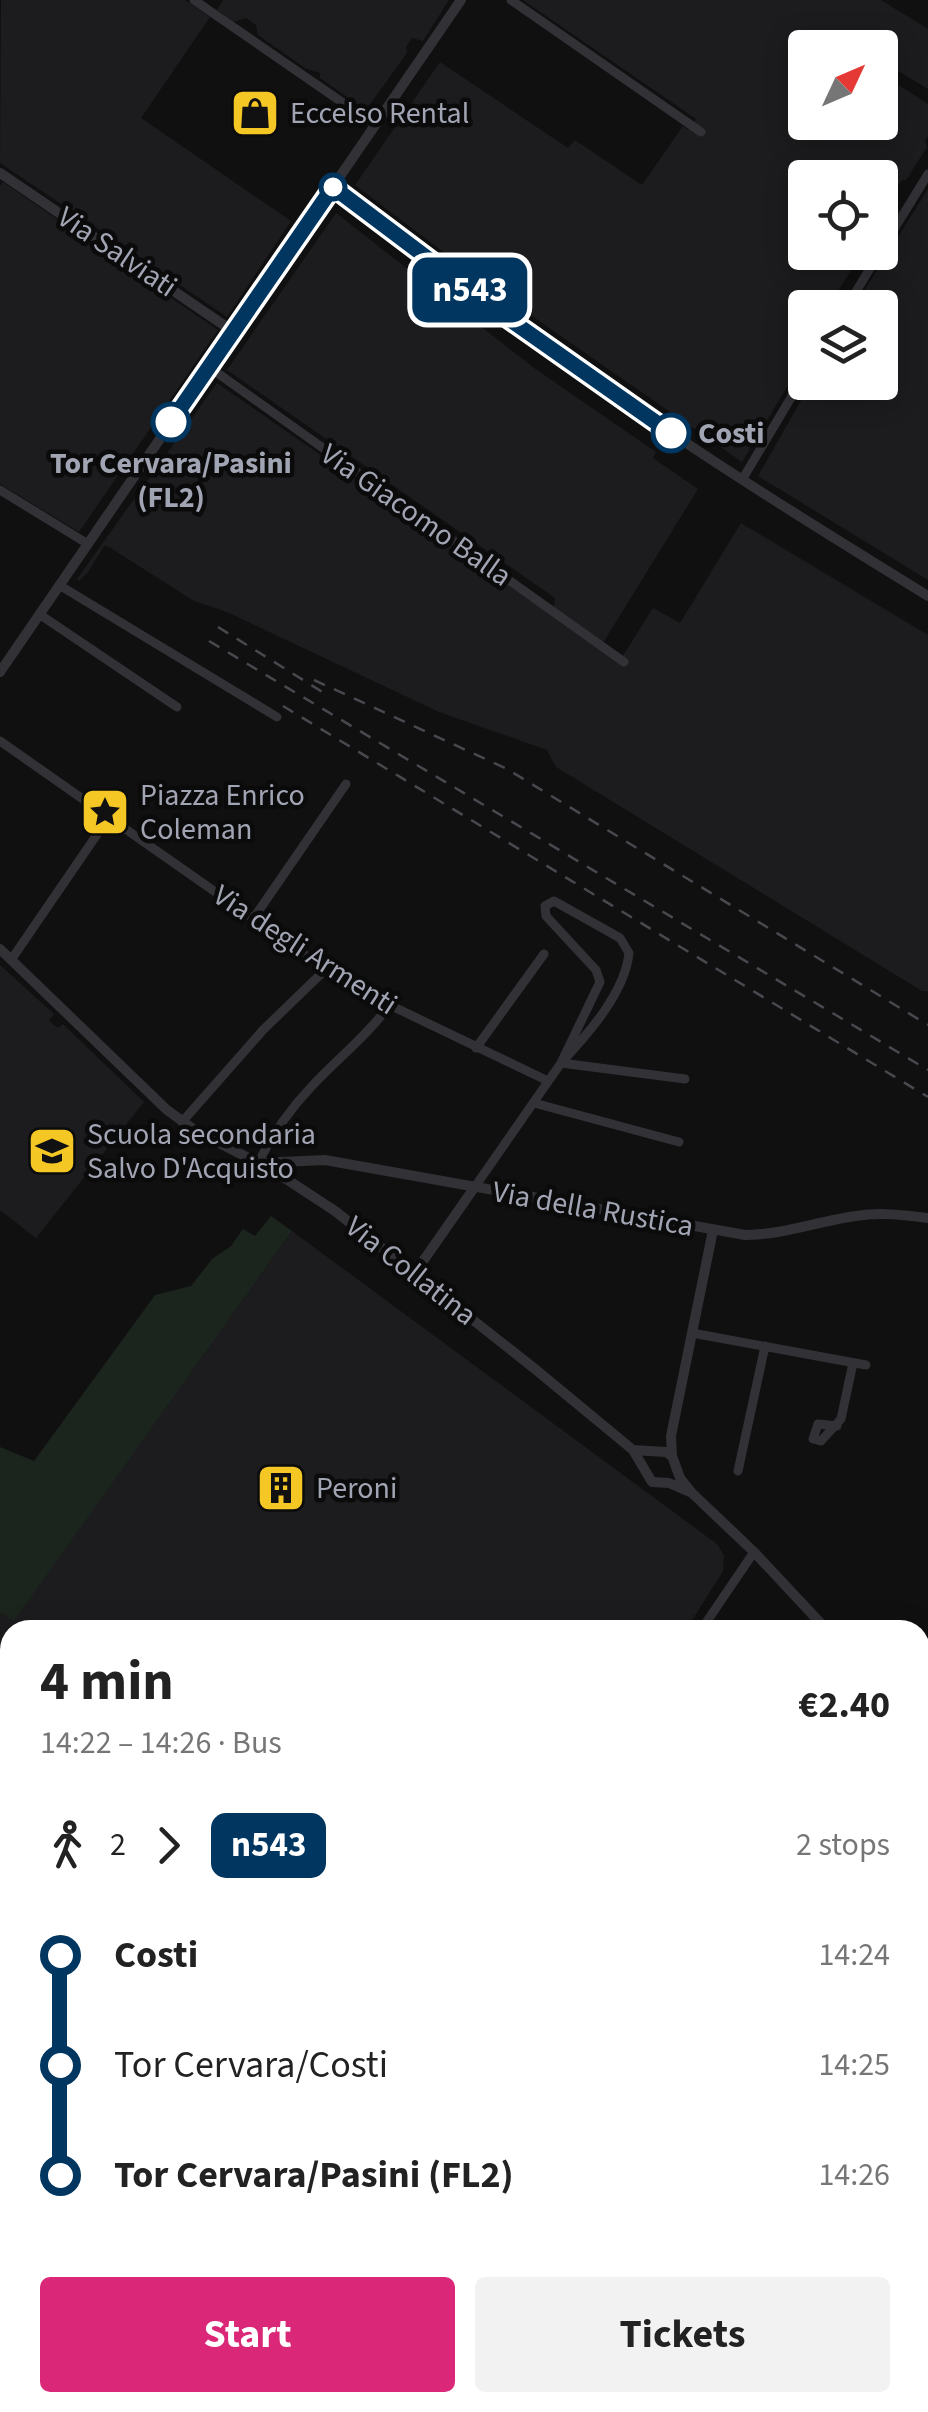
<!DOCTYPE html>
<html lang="en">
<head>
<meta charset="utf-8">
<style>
	body { margin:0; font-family:"Source Sans 3",sans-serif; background:#f2f2f2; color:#222; height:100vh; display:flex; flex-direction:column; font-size:38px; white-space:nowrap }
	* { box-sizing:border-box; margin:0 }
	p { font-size:32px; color:#767676 }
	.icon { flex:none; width:55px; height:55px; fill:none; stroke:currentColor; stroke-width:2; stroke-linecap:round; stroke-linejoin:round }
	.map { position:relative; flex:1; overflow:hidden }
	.side { position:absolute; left:0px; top:1620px; width:930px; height:792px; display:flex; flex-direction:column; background:#fff; border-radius:30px 30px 0 0; box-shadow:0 5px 25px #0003 }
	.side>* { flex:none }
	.badge { padding:0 20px; border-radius:15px; font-size:35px; line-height:65px }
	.needle { width:65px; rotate:46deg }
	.buttons { position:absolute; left:788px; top:30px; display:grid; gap:20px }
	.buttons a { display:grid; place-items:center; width:110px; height:110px; border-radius:10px; background:#fff; box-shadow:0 5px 25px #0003; font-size:50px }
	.map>.badge { position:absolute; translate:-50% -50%; box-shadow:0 0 0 5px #fff }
	.legs { display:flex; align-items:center; gap:15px; height:110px; padding:0 40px; font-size:32px }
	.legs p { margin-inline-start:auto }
	.head { display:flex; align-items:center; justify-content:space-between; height:170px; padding:0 40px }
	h1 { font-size:55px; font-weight:700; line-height:75px }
	.action { display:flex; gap:20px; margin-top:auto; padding:20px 40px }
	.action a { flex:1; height:115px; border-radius:10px; background:#db2777; color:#fff; font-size:40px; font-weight:700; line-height:115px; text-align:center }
	.action a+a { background:#f2f2f2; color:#222 }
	ul { padding:0 40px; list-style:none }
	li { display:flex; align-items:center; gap:35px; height:110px; font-size:38px }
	li i { display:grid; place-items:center; width:15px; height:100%; margin:0 12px; background:currentColor }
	li i::after { content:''; width:25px; height:25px; margin:-12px; border:8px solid; border-radius:50%; background:#fff }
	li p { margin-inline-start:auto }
	li:first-child i { background:linear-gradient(#0000 50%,currentColor 0) }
	li:last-child i { background:linear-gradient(currentColor 50%,#0000 0) }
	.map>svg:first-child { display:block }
	.built { fill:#1c1c1e }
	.green { fill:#1c241e }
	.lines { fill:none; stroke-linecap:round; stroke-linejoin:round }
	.stream { stroke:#262d35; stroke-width:2.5 }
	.minor { stroke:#313136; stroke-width:9 }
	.tertiary { stroke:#313136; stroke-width:10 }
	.rail { stroke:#48494f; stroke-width:2.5; stroke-dasharray:12 10; stroke-linecap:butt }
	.line-1-casing { stroke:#fff; stroke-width:22 }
	.line-1 { stroke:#00365f; stroke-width:15 }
	.stop-1-dot { fill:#fff; stroke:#00365f; stroke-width:5 }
	.labels { text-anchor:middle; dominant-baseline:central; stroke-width:9; stroke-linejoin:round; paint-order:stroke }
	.poi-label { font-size:30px; fill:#a1a4b2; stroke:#0b0b0c; text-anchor:start }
	.street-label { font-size:30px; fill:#a1a4b2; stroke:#0b0b0c }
	.stop-label { font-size:30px; font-weight:bold; fill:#a1a4b2; stroke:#0b0b0c; text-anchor:start }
</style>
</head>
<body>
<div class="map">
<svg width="928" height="2412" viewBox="0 0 928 2412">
	<rect width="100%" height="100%" fill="#101011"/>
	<path class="built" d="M 1,0 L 185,0 L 210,17 L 141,118 L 291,221 L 227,317 L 133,253 L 135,246 L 130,242 L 124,246 L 0,163 Z
		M 223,0 L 449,0 L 423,41 L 412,38 L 406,47 L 407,53 L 366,110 L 320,78 L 320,73 L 305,68 L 258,35 L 256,25 L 246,18 L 234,22 L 217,10 Z
		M 523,0 L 881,0 L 928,29 L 928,89 L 880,60 L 880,48 L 859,47 L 834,33 L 831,38 L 846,47 L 805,48 L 805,122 L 880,122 L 880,73 L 928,104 L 928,136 L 925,141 L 927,147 L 906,180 L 902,180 L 892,195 L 894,201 L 880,223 L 880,178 L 805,178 L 805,252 L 862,253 L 828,307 L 805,308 L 805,357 L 742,462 L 483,282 L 355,185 L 440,62 L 568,148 L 575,140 L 642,185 L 683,126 L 689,130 L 696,119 Z
		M 3,182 L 218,330 L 79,532 L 0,484 L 0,186 Z
		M 928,189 L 928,580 L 758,476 L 811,383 L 880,382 L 880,308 L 854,307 Z
		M 336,213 L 534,368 L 656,452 L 653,458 L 698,489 L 603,643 L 554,608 L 555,598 L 227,370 Z
		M 217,383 L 619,662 L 653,608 L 680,623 L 741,523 L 928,635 L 928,991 L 922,991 L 556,767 L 547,750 L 439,712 L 227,612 L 194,601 L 109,547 L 104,546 L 88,572 L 79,581 L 77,579 Z
		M 0,965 L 54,1014 L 49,1021 L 58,1028 L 63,1024 L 144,1102 L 36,1238 L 0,1210 Z
		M 292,1231 L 717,1544 L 724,1555 L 723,1571 L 686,1630 L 10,1630 L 10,1995 L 0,1984 L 0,1613 L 14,1620 Z
		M 539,2403 L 539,2402 L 691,2403 L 683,2412 L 530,2412 Z"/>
	<path class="green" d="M 271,1216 L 292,1231 L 14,1621 L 0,1613 L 0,1447 L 34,1461 L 155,1295 L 191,1286 L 212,1259 L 231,1246 L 243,1229 L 255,1236 Z
		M 928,1762 L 928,2005 L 920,2025 L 920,1773 Z
		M 0,1984 L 10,1995 L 10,2402 L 314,2402 L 323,2412 L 0,2412 Z
		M 928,2161 L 928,2286 L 920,2302 L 920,2181 Z"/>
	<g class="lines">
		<path class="stream" d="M 920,2276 L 928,2259
			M 842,2412 L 848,2402"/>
		<path class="minor" d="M 194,0 L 375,125
			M 511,0 L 701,132
			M 880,252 L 928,174
			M 846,308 L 880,252
			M 209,367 L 624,662
			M 742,480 L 805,374
			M 0,490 L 88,544
			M 59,585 L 277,717
			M 39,614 L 177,707
			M 0,741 L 348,985 L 548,1081
			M 253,919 L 346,784
			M 11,960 L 109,817
			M 476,1048 L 544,954
			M 561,1063 L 685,1079
			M 534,1103 L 679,1142
			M 182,1122 L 263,1030 L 325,970
			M 258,1163 C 272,1135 290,1109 312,1086 C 337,1059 366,1037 388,1007
			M 474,1188 L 561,1063 L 600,982 L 596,970 L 546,916 L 545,906 L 554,901 L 620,938 L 629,953 C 625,993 587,1035 561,1063
			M 692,1333 L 866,1365
			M 837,1426 L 818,1424 L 813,1439 L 821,1441 L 841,1419 L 853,1363
			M 738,1471 L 765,1346
			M 701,1630 L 754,1552"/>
		<path class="tertiary" d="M 0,173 L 234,332
			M 333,187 C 428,259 523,330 621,399 C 721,468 824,532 928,596
			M 0,672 L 461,0
			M 0,949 L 167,1110 L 196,1131 L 274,1171 L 335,1211 L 535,1369 L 633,1450 L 652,1482 L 669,1483 L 692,1493
			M 259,1163 L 325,1160 L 745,1235 C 782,1235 819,1221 856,1216 C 880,1212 904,1215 928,1218
			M 414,1274 L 474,1188
			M 633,1450 L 666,1452 L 672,1456 L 680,1478 L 692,1493 L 754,1552 L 827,1630
			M 672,1456 L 671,1436 L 713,1230
			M 920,1728 L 928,1737
			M 920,2086 L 928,2065
			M 920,2136 L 928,2115
			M 759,2412 L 766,2402
			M 785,2412 L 793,2402"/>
		<path class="rail" d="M 218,627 L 324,693
			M 209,641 L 928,1070
			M 314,680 L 507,769 L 928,1025
			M 283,706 L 928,1097"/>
	</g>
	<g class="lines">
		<g class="line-1-casing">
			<path id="line-1" d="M 171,422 L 333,187 L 499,312 L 671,433"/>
		</g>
		<use href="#line-1" class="line-1"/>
	</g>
	<defs>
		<g id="shop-square" transform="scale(2.5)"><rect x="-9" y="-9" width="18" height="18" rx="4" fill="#f4c725" stroke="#0b0b0c"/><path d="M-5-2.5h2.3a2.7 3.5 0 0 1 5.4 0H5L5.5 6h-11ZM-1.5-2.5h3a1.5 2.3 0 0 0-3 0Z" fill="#111"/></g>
		<g id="sight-square" transform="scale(2.5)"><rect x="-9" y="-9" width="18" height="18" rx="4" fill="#f4c725" stroke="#0b0b0c"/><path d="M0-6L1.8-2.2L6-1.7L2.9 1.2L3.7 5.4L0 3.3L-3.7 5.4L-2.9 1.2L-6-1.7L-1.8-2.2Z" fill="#111"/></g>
		<g id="school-square" transform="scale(2.5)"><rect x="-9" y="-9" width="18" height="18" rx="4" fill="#f4c725" stroke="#0b0b0c"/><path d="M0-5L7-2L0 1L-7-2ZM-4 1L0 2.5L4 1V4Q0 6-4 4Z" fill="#111"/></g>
		<g id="building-square" transform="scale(2.5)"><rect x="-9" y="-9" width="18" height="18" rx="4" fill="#f4c725" stroke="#0b0b0c"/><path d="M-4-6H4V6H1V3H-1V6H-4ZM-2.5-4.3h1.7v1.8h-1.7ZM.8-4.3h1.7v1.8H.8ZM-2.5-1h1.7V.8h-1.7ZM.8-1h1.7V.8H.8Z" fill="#111"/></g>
	</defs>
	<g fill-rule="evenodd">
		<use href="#shop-square" x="255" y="113"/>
		<use href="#sight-square" x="105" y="812"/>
		<use href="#school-square" x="52" y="1151"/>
		<use href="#building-square" x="281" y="1488"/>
	</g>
	<g class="stop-1-dot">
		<circle cx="333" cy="187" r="12"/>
		<circle cx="171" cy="422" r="18"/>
		<circle cx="671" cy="433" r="18"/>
	</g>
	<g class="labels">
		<g class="poi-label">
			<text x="290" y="113">Eccelso Rental</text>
			<text x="140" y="795">Piazza Enrico<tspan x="140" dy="34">Coleman</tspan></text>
			<text x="87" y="1134">Scuola secondaria<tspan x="87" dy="34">Salvo D'Acquisto</tspan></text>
			<text x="316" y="1488">Peroni</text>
		</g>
		<g class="street-label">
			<text transform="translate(117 252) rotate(34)">Via Salviati</text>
			<text transform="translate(416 515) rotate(35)">Via Giacomo Balla</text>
			<text transform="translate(305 950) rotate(33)">Via degli Armenti</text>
			<text transform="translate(593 1209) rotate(10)">Via della Rustica</text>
			<text transform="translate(411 1271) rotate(38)">Via Collatina</text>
		</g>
		<g class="stop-label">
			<text x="698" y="433">Costi</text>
			<text x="171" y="463" text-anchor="middle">Tor Cervara/Pasini<tspan x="171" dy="34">(FL2)</tspan></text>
		</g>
	</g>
</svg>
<div class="buttons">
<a><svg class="needle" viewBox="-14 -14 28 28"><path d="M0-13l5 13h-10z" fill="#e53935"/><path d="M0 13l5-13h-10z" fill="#767676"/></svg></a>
<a><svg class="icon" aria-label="locate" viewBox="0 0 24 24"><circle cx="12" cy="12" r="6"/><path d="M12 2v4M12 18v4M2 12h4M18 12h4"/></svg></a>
<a><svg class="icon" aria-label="layers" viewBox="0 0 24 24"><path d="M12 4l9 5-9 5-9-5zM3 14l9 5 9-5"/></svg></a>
</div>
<b class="badge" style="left:470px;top:290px;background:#00365f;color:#fff">n543</b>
<section class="side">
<div class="head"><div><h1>4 min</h1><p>14:22 – 14:26 · Bus</p></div><b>€2.40</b></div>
<div class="legs"><svg class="icon" aria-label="walk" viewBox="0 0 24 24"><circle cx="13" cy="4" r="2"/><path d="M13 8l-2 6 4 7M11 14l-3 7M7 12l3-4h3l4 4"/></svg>2<svg class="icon" aria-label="forward" viewBox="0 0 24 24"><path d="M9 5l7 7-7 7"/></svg><b class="badge" style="background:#00365f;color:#fff">n543</b><p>2 stops</p></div>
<ul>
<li><i style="color:#00365f"></i><b>Costi</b><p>14:24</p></li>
<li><i style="color:#00365f"></i><span>Tor Cervara/Costi</span><p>14:25</p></li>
<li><i style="color:#00365f"></i><b>Tor Cervara/Pasini (FL2)</b><p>14:26</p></li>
</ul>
<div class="action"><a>Start</a><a>Tickets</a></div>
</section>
</div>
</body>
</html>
